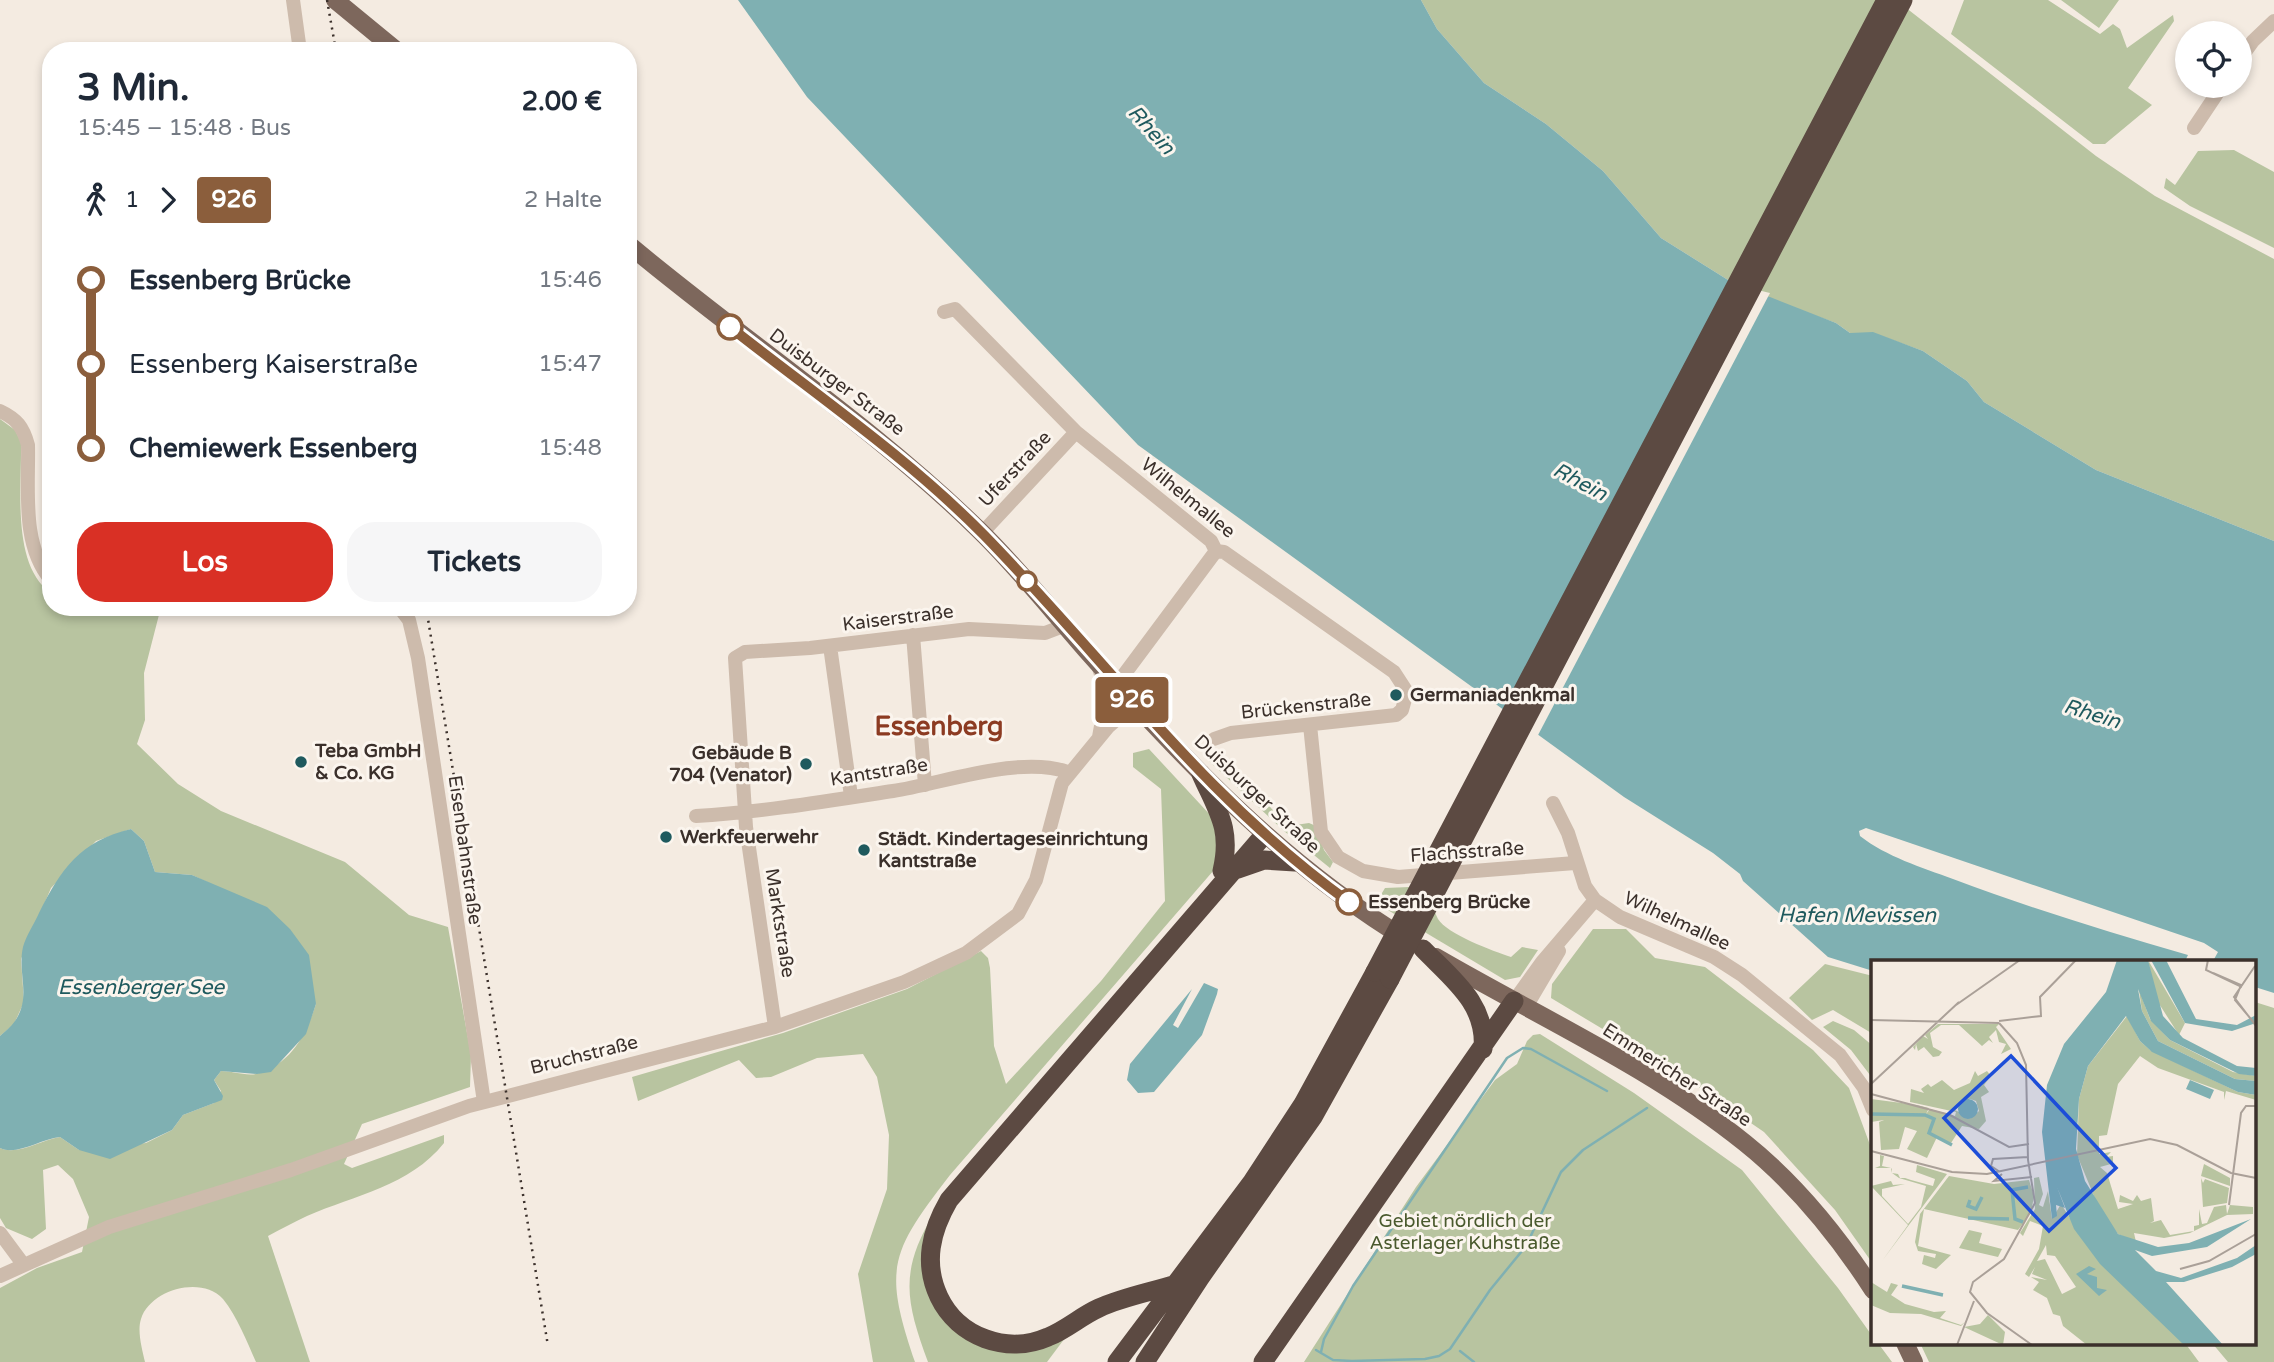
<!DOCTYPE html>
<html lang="de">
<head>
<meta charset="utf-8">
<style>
	body { margin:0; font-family:"Varela Round",sans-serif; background:#f6f6f7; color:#1f2937; height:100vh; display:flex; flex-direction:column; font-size:26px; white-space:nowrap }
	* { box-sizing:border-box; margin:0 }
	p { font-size:23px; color:#747a83 }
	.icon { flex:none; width:38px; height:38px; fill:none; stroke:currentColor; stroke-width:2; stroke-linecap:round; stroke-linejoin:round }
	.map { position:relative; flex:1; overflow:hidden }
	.drawer { position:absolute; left:42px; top:42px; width:595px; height:574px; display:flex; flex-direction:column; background:#fff; border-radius:28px; box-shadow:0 4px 10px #0003 }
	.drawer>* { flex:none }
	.badge { padding:0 14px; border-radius:5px; font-size:24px; line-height:46px }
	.fabs { position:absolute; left:2175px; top:21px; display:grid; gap:14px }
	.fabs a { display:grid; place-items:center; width:77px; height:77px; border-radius:50%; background:#fff; box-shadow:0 4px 10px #0003; font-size:35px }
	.map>.badge { position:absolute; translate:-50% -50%; box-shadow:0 0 0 4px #fff }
	.legs { display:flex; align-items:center; gap:10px; height:77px; padding:0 35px; font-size:23px }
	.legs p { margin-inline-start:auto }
	.head { display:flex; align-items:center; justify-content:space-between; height:119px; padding:0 35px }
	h1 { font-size:38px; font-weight:800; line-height:52px }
	.primary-button { display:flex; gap:14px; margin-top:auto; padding:14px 35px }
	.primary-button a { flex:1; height:80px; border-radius:28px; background:#d93025; color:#fff; font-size:28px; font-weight:800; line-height:80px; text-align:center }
	.primary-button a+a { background:#f6f6f7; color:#1f2937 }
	ul { padding:0 35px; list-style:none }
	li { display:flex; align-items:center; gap:24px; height:84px; font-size:26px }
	li i { display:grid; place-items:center; width:10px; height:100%; margin:0 9px; background:currentColor }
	li i::after { content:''; width:18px; height:18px; margin:-9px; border:5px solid; border-radius:50%; background:#fff }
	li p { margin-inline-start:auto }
	li:first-child i { background:linear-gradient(#0000 50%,currentColor 0) }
	li:last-child i { background:linear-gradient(currentColor 50%,#0000 0) }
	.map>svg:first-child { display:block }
	.green { fill:#b8c4a0 }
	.water { fill:#7fb0b2 }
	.pier { fill:#f4ebe1 }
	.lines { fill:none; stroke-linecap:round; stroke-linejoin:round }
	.stream { stroke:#7fb0b2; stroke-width:2.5 }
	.minor { stroke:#cdbbac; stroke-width:14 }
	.major { stroke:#7d675c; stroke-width:18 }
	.highway { stroke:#5c4a42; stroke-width:19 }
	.rail { stroke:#3b302b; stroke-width:2.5; stroke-dasharray:2 5; stroke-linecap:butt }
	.highway-bridge { stroke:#5c4a42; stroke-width:19 }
	.line-1-casing { stroke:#fff; stroke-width:16 }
	.line-1 { stroke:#8b5e3c; stroke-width:10 }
	.stop-1-dot { fill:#fff; stroke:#8b5e3c; stroke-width:3.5 }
	.poi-dot { fill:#1f5a5e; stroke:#fbf5ee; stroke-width:2.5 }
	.labels { text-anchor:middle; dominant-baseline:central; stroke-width:6; stroke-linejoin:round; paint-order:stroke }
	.street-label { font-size:19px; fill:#3b302b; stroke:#fbf5ee }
	.poi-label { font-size:19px; font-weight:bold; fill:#3b302b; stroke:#fbf5ee; text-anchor:start }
	.stop-label { font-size:19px; font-weight:bold; fill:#3b302b; stroke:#fbf5ee; text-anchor:start }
	.park-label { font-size:19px; fill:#4a5a2e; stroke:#fbf5ee }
	.water-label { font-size:21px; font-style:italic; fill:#1f5a5e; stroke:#fbf5ee }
	.district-label { font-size:26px; font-weight:bold; fill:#8c3b22; stroke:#fbf5ee }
	.inset-river { fill:none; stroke:#7fb0b2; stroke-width:3.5 }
	.inset-road { fill:none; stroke:#aaa098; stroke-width:2 }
	.view { fill:#1d4ed8; fill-opacity:0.15; stroke:#1d4ed8; stroke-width:3.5 }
	.inset-edge { fill:none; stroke:#3b302b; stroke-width:3.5 }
</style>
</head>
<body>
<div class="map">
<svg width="2274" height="1362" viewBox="0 0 2274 1362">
	<rect width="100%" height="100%" fill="#f4ebe1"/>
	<path class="green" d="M 1421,0 L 1896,0 L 2096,156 L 2155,196 L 2274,259 L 2274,541 L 2096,470 L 1984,402 L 1967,381 L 1923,351 L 1873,333 L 1850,333 L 1836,323 L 1744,290 L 1661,238 L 1603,171 L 1546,124 L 1484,83 L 1437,29 Z
		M 1964,0 L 2048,0 L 2100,34 L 2113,24 L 2120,29 L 2127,48 L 2173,15 L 2174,21 L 2128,88 L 2152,105 L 2105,144 L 2093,144 L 1951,34 Z
		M 2061,0 L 2119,0 L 2099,28 Z
		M 2234,150 L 2274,172 L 2274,248 L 2190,206 L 2164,188 L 2166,178 L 2175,185 L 2198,151 Z
		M 0,419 L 15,430 L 21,442 C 22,487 11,565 51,593 L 51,607 L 71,607 L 94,614 L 161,607 L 144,673 L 145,720 L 137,744 L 178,784 L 221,811 L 345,862 L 409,915 L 448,927 L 471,1055 L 470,1087 L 362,1124 L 344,1164 L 352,1168 L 444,1135 L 444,1143 C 410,1186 355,1195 307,1216 C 294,1222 281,1229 268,1236 L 310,1362 L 256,1362 C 247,1342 237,1316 223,1299 C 201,1275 150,1290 141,1319 C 137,1331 142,1349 145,1362 L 0,1362 L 0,1288 L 37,1268 L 82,1252 L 89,1217 L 73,1179 L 58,1165 L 43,1170 L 46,1229 L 32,1239 L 6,1228 L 0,1218 L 0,1148 C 17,1156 41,1140 60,1137 L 79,1150 L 146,1143 L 172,1130 L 183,1115 L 214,1103 L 221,1091 L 214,1080 L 221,1071 C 232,1071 249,1077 259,1073 C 292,1063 306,1034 316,1004 L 226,891 L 192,875 L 155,872 L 144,841 L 131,829 L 96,841 L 51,888 L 21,959 L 24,1002 L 14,1024 L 0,1036 Z
		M 1149,749 L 1213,818 L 1220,863 L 950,1175 C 890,1253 883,1268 915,1362 L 873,1362 L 858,1274 L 887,1189 L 889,1135 L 877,1077 L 863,1054 L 817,1058 L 771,1077 L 756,1078 L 739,1060 L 638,1101 L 632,1077 L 783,1033 L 907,989 L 981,951 L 988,958 L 990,968 L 994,1046 L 1006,1084 L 1101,981 L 1165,901 L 1161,789 L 1133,767 L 1133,753 Z
		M 1224,758 L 1288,826 L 1309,823 L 1316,826 L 1324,850 L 1333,862 L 1330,868 L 1284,831 L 1209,761 Z
		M 1434,886 C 1433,897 1432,908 1438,919 C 1447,934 1493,951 1511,957 L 1522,947 L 1538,950 L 1520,977 L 1505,980 L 1376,903 L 1385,888 Z
		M 1593,929 L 1626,929 L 1655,958 L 1705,967 L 1813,1050 L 1849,1088 L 1873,1153 L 1873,1264 L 1835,1210 L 1764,1132 L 1691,1082 L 1551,998 L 1552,984 Z
		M 1825,964 L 1873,976 L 1873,1034 L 1833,1010 L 1812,1020 L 1789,998 Z
		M 2255,1002 L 2274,1008 L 2274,1362 L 2228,1362 L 2212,1343 L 2255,1343 Z
		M 1833,1021 L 1854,1030 L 1873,1046 L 1873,1079 L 1851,1050 L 1823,1027 Z
		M 1540,1034 L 1634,1093 L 1742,1170 L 1838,1288 L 1873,1337 L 1873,1343 L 1878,1343 L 1892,1362 L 1304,1362 L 1416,1187 L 1495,1080 L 1517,1064 L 1527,1041 L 1533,1035 Z
		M 933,1215 L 926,1263 L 976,1339 L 1065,1338 L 1047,1362 L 928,1362 C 906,1302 899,1272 933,1215 Z
		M 1920,1343 L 2185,1343 L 2199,1362 L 1929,1362 Z"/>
	<path class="water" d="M 738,0 L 1421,0 L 1437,29 L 1484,83 L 1546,124 L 1603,171 L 1661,238 L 1744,290 L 1770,297 L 1836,323 L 1850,333 L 1873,332 L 1923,351 L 1967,381 L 1984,402 L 2096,470 L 2274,541 L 2274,993 L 2255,987 L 2255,961 L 2213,961 L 2218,952 L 2204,943 L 1866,828 L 1859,831 L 1860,836 C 1887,857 1921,867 1953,879 C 2030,908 2108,932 2188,955 L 2185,961 L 1873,961 L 1873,971 L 1828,957 L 1743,881 L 1740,874 L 1713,853 L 1624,797 L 1138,445 L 807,97 Z
		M 131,829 L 144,841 L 155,872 L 192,875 L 267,907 L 290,929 L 309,955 L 316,1004 L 306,1034 L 271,1072 L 257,1074 L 221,1071 L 214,1080 L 223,1096 L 222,1100 L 183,1115 L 172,1130 L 110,1159 L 79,1150 L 60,1137 C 41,1139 17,1156 0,1148 L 0,1036 C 5,1031 11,1027 15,1021 C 32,996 17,974 23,947 C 26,936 34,924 39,913 C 61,869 80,841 131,829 Z
		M 1204,983 L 1218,989 L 1217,994 L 1202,1035 L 1154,1092 L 1138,1093 L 1127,1080 L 1130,1064 L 1192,989 L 1173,1025 L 1178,1028 Z"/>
	<path class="pier" d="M 1745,287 L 1770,293 L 1537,737 L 1502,712 Z"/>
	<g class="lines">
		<path class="stream" d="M 1316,1350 L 1333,1360 L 1352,1361 L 1425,1359 L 1439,1356 L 1450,1349 L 1490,1290 L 1526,1246 L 1561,1172 L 1583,1150 L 1647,1108
			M 1460,1351 L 1474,1362
			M 1321,1352 L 1324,1339 L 1353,1286 L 1507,1058 L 1523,1048 L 1531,1049 L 1607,1091"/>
		<path class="minor" d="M 293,0 L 300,51
			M 2240,59 L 2253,41 L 2274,21
			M 2194,128 L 2222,86
			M 944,312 L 955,309 L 1076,432 L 1211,541 L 1216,551 L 1224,552 L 1394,672 L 1407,692 L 1402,710 L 1396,715 L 1231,733 L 1214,739
			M 0,411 C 17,419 23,427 28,445 C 29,489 21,545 51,580
			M 982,533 L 1076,432
			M 399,607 L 409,620 L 418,658 L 484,1102
			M 913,635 L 925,785
			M 830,646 L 851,796
			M 1099,668 L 1107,693 L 1099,737
			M 1117,684 L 1216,551
			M 1310,725 L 1321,832 L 1338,857 L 1363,871 L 1398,877 L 1575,863
			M 1553,803 L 1568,833 L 1585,886 L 1595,900 L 1620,917 L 1714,957 L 1742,975 L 1840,1055 L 1864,1088 L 1873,1110
			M 696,816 C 762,812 828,801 893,791 C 944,783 1020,755 1068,772
			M 1514,1001 L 1542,962 L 1595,900
			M 1526,1007 L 1559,951
			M 775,1027 L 746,827 L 735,658 L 745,652 L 810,648 L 969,629 L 1045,633 L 1066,625
			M 0,1233 L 23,1264
			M 0,1276 L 109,1227 L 291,1170 L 469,1106 L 775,1027 L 904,982 L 966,953 L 1018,914 L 1036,880 L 1062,783 L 1108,727 L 1135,703"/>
		<path class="major" d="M 335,0 L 397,51
			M 628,244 C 744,341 872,425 980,531 C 1018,568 1051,610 1086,650 C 1182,758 1281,863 1406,939
			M 1436,957 C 1539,1017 1652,1068 1745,1143 C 1795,1183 1838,1236 1873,1290
			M 1905,1343 L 1914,1362"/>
		<path class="highway" d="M 1201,774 C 1218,812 1232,829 1222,871
			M 1238,869 L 1264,860 L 1295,862
			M 1423,949 C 1452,979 1487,1004 1483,1049
			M 1176,1284 C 1151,1292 1123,1297 1099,1308 C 1081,1316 1066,1330 1048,1337 C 1007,1355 958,1337 939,1297 C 923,1263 931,1231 949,1200 L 1264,835
			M 1117,1362 L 1252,1182 L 1303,1104 L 1375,972
			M 1145,1362 L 1200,1278 L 1313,1117 L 1390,979
			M 1263,1362 L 1514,1001"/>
		<path class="rail" d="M 327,0 L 336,51
			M 426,607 L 548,1346"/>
		<path class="highway-bridge" d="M 1375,972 L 1886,0
			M 1390,979 L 1903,0"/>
	</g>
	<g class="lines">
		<g class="line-1-casing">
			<path id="line-1" d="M 730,327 C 816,395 906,456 984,535 C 1107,661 1203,797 1349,902"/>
		</g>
		<use href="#line-1" class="line-1"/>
	</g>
	<g class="stop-1-dot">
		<circle cx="730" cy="327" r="12"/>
		<circle cx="1027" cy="581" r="9"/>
		<circle cx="1349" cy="902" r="12"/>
	</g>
	<g class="poi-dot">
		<circle cx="1396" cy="695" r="7"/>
		<circle cx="301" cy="762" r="7"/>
		<circle cx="806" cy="764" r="7"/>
		<circle cx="666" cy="837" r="7"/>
		<circle cx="864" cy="850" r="7"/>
	</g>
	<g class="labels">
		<g class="street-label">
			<text transform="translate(837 382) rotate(37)">Duisburger Straße</text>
			<text transform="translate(1015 469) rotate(-47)">Uferstraße</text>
			<text transform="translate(1188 498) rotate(39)">Wilhelmallee</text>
			<text transform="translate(898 618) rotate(-7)">Kaiserstraße</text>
			<text transform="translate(1306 706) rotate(-6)">Brückenstraße</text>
			<text transform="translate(879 772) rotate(-9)">Kantstraße</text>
			<text transform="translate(1257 794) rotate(43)">Duisburger Straße</text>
			<text transform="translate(465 850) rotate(82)">Eisenbahnstraße</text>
			<text transform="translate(1467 852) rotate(-4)">Flachsstraße</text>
			<text transform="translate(1677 921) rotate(25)">Wilhelmallee</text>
			<text transform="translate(780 923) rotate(81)">Marktstraße</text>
			<text transform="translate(584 1055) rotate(-14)">Bruchstraße</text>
			<text transform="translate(1677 1075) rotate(33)">Emmericher Straße</text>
		</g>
		<g class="poi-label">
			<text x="1410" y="695">Germaniadenkmal</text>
			<text x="315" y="751">Teba GmbH<tspan x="315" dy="22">&amp; Co. KG</tspan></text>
			<text x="792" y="753" text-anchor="end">Gebäude B<tspan x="792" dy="22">704 (Venator)</tspan></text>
			<text x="680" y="837">Werkfeuerwehr</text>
			<text x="878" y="839">Städt. Kindertageseinrichtung<tspan x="878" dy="22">Kantstraße</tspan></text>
		</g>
		<g class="stop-label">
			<text x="1368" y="902">Essenberg Brücke</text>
		</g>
		<g class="park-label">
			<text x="1465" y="1221">Gebiet nördlich der<tspan x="1465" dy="22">Asterlager Kuhstraße</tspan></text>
		</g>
		<g class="water-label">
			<text transform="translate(1151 130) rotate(48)">Rhein</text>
			<text transform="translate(1580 482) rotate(28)">Rhein</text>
			<text transform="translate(2092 714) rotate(17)">Rhein</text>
			<text x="1857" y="915">Hafen Mevissen</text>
			<text x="141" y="987">Essenberger See</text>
		</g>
		<g class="district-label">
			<text x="939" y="726">Essenberg</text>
		</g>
	</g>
	<g transform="translate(1871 960)">
		<rect width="385" height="385" fill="#f4ebe1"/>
		<path d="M 277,0 L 314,63 L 308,75 L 285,39 ZM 268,30 L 279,59 L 299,80 L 362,112 L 385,116 L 385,121 L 364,119 L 287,81 L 271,51 ZM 256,56 L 269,81 L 279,90 L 367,132 L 385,135 L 385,140 L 355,131 L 353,140 L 353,132 L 287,108 L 269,96 L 247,124 L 236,175 L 228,176 L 228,194 L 240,192 L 235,197 L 242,196 L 242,203 L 237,201 L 240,204 L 229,207 L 236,213 L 247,249 L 262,244 L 248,242 L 249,235 L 262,241 L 266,235 L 270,241 L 280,238 L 283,261 L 279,263 L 290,260 L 299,275 L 323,271 L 323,266 L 328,265 L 328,249 L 331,264 L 336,263 L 343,247 L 355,245 L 356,254 L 359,245 L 382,247 L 382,254 L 356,255 L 319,273 L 293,278 L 263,273 L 265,282 L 247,274 L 230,253 L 206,195 L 208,139 L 217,106 ZM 67,64 L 128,64 L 125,67 L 140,89 L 130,94 L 135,84 L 128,82 L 125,70 L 118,77 L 122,83 L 118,80 L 111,86 L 88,65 L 70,65 L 59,73 L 62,87 L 71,92 L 68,96 L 62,97 L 53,87 L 47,91 L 45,84 L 44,90 L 42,87 L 52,76 L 57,79 L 54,75 ZM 104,111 L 107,116 L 116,111 L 120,116 L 113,125 L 118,132 L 110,137 L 115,161 L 108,169 L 91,166 L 80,183 L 66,177 L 56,198 L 36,189 L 46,171 L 34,167 L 28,189 L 10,190 L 8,162 L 13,160 L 0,162 L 0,139 L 46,145 L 58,148 L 55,154 L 59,149 L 84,156 L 85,152 L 39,142 L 40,129 L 53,133 L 50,129 L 57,124 L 60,127 L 71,120 L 83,130 L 99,123 ZM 99,139 L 105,141 L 108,151 L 100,158 L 84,150 ZM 9,195 L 13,196 L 11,206 L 20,208 L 21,209 L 21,213 L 27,214 L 29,218 L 34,218 L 40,220 L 62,226 L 64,219 L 45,212 L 46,205 L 76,214 L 11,301 L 37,265 L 0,226 L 20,221 L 22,225 L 34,224 L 11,229 L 11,236 L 37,264 L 50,247 L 55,226 L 28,218 L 21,213 L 20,208 L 4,208 L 9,206 ZM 333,204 L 359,218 L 359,226 L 330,216 ZM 78,216 L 123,224 L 158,220 L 163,236 L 160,253 L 147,270 L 53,249 L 47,286 L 80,295 L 65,309 L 51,304 L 53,295 L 64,298 L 65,294 L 47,291 L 44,282 L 49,254 ZM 168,217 L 172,234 L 168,245 L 172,247 L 177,231 L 181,259 L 190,244 L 218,288 L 314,385 L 216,385 L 192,366 L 189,356 L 182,354 L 176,338 L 162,330 L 168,322 L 160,317 L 176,320 L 161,314 L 164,307 L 158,317 L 154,314 L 168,289 L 172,266 L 159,261 L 152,276 L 149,273 L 164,249 L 163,218 ZM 175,285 L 176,295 L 184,296 L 205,327 L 191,334 L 174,299 L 166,301 ZM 330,218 L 332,223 L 334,219 L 358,228 L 356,243 L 332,247 ZM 98,270 L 111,273 L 108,283 L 131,289 L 127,297 L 88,288 ZM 0,322 L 16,332 L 20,323 L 27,325 L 20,335 L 34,344 L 63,352 L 75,351 L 69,358 L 90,365 L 94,362 L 90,366 L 50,354 L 19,353 L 0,345 ZM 117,355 L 134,372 L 132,385 L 93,367 L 109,364 Z" fill="#b8c4a0" fill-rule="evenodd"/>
		<path d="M 246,0 L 277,0 L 292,56 L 312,78 L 366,106 L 385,108 L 385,116 L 368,114 L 299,80 L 280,61 L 267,29 L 271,51 L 287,81 L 364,119 L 385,121 L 385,135 L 367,132 L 281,92 L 269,81 L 255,56 L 217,106 L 208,139 L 205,189 L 214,221 L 247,274 L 287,287 L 318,283 L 380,259 L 336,287 L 281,296 L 264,290 L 285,311 L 310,318 L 366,298 L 385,285 L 385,294 L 361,307 L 313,322 L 295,322 L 352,385 L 313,385 L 229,304 L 203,269 L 186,227 L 194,248 L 185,245 L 186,256 L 181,259 L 171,172 L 176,125 L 193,84 L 235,32 ZM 280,0 L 295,0 L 325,59 L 366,65 L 385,55 L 385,63 L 361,71 L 314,63 ZM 319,120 L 343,130 L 339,139 L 315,129 ZM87 149a10 10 0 1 1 20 0a10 10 0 1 1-20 0ZM 218,306 L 225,309 L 216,314 L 226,317 L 226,328 L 236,330 L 228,336 L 205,314 Z" fill="#7fb0b2"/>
		<path class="inset-river" d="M 0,154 L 54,155 L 63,159 L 58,173 L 81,185M 134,224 L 140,230 L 157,227M 141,230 L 144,259 L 152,262M 99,240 L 97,246 L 105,249 L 111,237M 97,258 L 138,259M 31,326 L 72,335"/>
		<path class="inset-road" d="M 337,0 L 335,10 L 371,27M 384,6 L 363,37 L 385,66M 342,13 L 370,25 L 364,40 L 385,65M 85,45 L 149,0M 0,60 L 128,63M 128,61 L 170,56 L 169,37 L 205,0M 128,63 L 146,83 L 155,105 L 157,200 L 164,243 L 133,299 L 102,322 L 99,332 L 116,353 L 161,385M 0,124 L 88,42M 0,134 L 79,155 L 138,187 L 158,184M 0,191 L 81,212 L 116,214 L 279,179 L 306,185 L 360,213 L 385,218M 129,212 L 120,206 L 122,199 L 157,197M 131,214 L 123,221 L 161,217M 358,245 L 370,153 L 375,146 L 385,146M 309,309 L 338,301 L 385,274M 86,385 L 103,341"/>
		<path class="view" d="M 140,96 L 245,208 L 178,271 L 73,158 Z"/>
		<rect width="385" height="385" class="inset-edge"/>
	</g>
</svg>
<div class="fabs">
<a><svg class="icon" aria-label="locate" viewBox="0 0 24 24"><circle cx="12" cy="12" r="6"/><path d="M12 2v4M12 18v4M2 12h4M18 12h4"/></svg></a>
</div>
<b class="badge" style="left:1132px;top:700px;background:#8b5e3c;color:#fff">926</b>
<section class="drawer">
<div class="head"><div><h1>3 Min.</h1><p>15:45 – 15:48 · Bus</p></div><b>2.00 €</b></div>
<div class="legs"><svg class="icon" aria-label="walk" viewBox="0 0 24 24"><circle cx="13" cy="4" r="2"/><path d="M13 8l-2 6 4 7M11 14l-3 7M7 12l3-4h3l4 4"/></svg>1<svg class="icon" aria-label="forward" viewBox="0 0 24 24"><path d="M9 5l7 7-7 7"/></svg><b class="badge" style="background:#8b5e3c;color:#fff">926</b><p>2 Halte</p></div>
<ul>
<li><i style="color:#8b5e3c"></i><b>Essenberg Brücke</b><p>15:46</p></li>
<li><i style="color:#8b5e3c"></i><span>Essenberg Kaiserstraße</span><p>15:47</p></li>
<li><i style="color:#8b5e3c"></i><b>Chemiewerk Essenberg</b><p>15:48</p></li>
</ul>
<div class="primary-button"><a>Los</a><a>Tickets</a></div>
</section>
</div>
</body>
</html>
